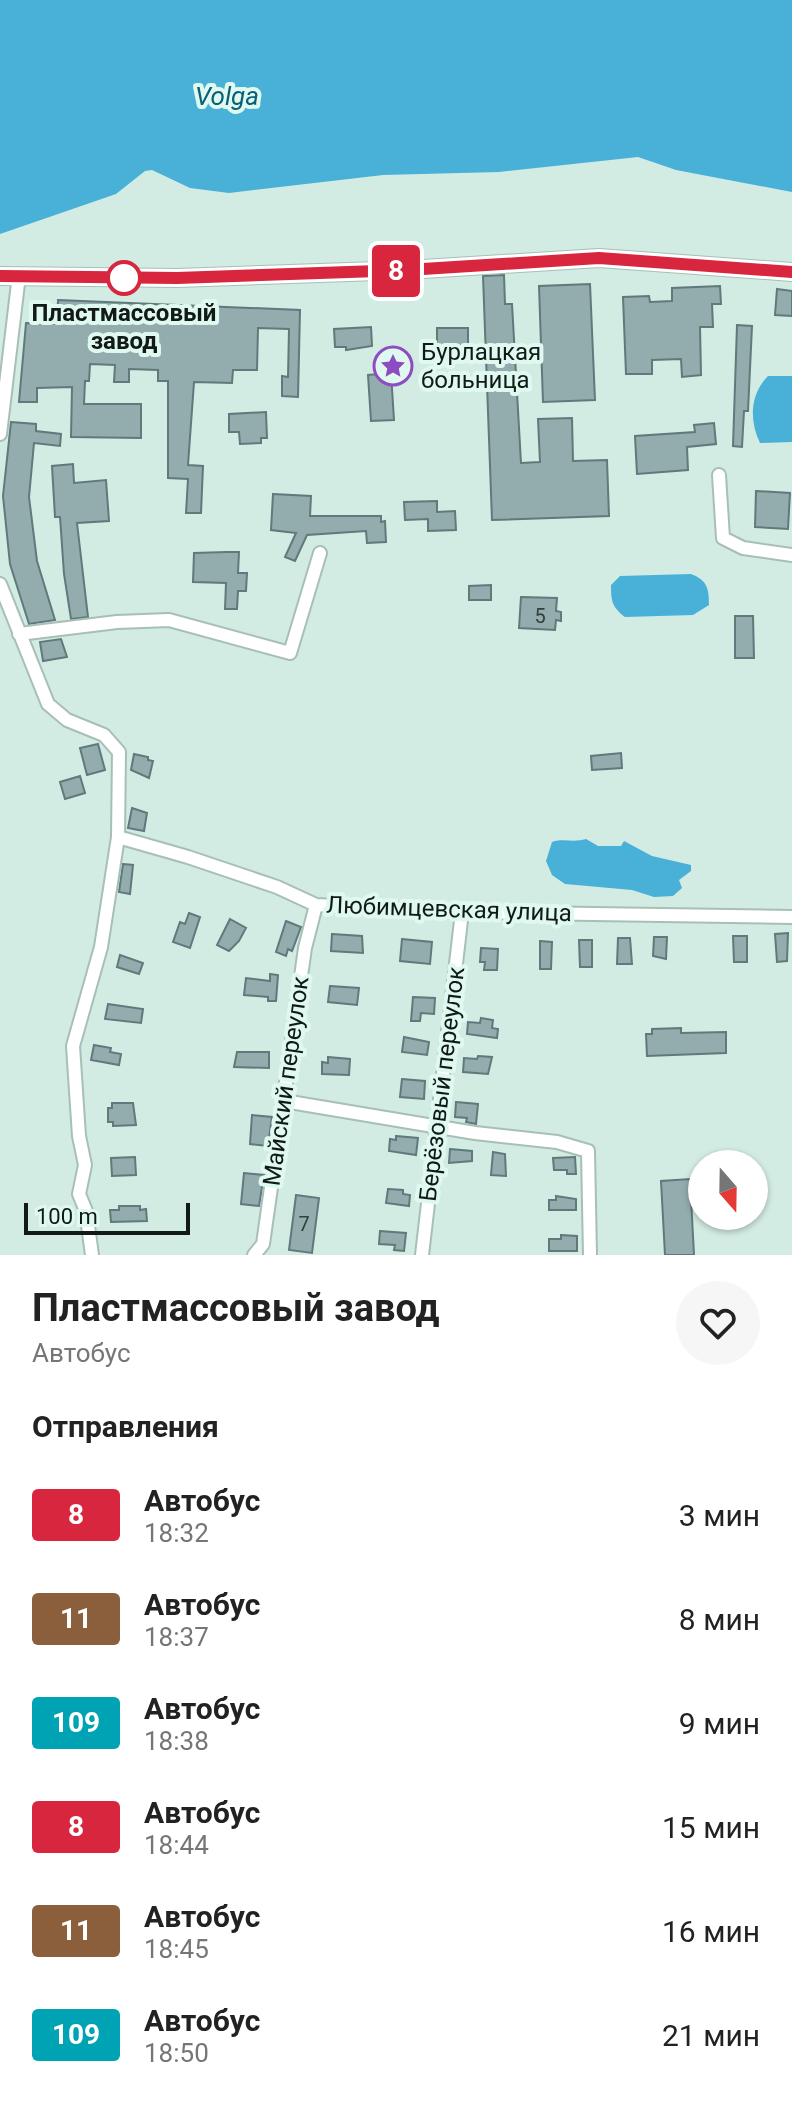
<!DOCTYPE html>
<html lang="ru">
<head>
<meta charset="utf-8">
<style>
	body { margin:0; font-family:Roboto,sans-serif; background:#f6f6f6; color:#222; height:100vh; display:flex; flex-direction:column; font-size:30px; white-space:nowrap }
	* { box-sizing:border-box; margin:0 }
	p { font-size:26px; color:#767676 }
	.icon { flex:none; width:44px; height:44px; fill:none; stroke:currentColor; stroke-width:2; stroke-linecap:round; stroke-linejoin:round }
	.map { position:relative; height:1255px; overflow:hidden }
	.drawer { display:flex; flex-direction:column; background:#fff; flex:1 }
	.drawer>* { flex:none }
	.badge { padding:0 16px; border-radius:6px; font-size:28px; line-height:52px }
	.needle { width:52px; rotate:160deg }
	.buttons { position:absolute; left:688px; top:1150px; display:grid; gap:16px }
	.buttons a { display:grid; place-items:center; width:80px; height:80px; border-radius:50%; background:#fff; box-shadow:0 2px 6px #0004; font-size:40px }
	.scale { position:absolute; left:24px; bottom:20px; width:166px; box-sizing:border-box; padding-left:8px; border:4px solid #111a17; border-top:0; font-size:22px; line-height:28px; white-space:nowrap; color:#111a17; -webkit-text-stroke:6px #dff9f0; paint-order:stroke }
	.map>.badge { position:absolute; translate:-50% -50%; box-shadow:0 0 0 4px #fff }
	h2 { padding:0 32px; font-size:30px; line-height:72px }
	.round { display:grid; place-items:center; flex:none; width:84px; height:84px; border-radius:42px; background:#f6f6f6 }
	.headline { display:flex; align-items:center; justify-content:space-between; height:136px; padding:0 32px }
	h1 { font-size:38px; font-weight:700; line-height:60px }
	ul { padding:0; list-style:none }
	li { display:flex; align-items:center; gap:24px; height:104px; padding:0 32px }
	li div { flex:1 }
	li b { display:block; font-size:30px }
	li em { font-style:normal }
	li .badge { min-width:88px; font-weight:700; text-align:center }
	.map>svg:first-child { display:block }
	.water { fill:#49b0d7 }
	.building { fill:#93adaf; stroke:#60797a; stroke-width:2 }
	.lines { fill:none; stroke-linecap:round; stroke-linejoin:round }
	.minor-casing { stroke:#a7bfb7; stroke-width:16 }
	.major-casing { stroke:#a7bfb7; stroke-width:20 }
	.minor { stroke:#fff; stroke-width:12 }
	.major { stroke:#fff; stroke-width:16 }
	.line-casing { stroke:#fff; stroke-width:18 }
	.line { stroke:#d7263d; stroke-width:12 }
	.stop-dot { fill:#fff; stroke:#d7263d; stroke-width:4 }
	.labels { text-anchor:middle; dominant-baseline:central; stroke-width:8; stroke-linejoin:round; paint-order:stroke }
	.number-label { font-size:20px; fill:#323f3d }
	.stop-label { font-size:24px; font-weight:bold; fill:#111a17; stroke:#dff9f0 }
	.poi-label { font-size:24px; fill:#111a17; stroke:#dff9f0; text-anchor:start }
	.street-label { font-size:24px; fill:#111a17; stroke:#dff9f0 }
	.water-label { font-size:26px; font-style:italic; fill:#0a5f7a; stroke:#dff9f0 }
</style>
</head>
<body>
<div class="map">
<svg width="792" height="1255" viewBox="0 0 792 1255">
	<rect width="100%" height="100%" fill="#d2ebe3"/>
	<path class="water" d="M 0,0 L 792,0 L 792,192 L 676,170 L 638,157 L 499,172 L 383,175 L 229,193 L 190,188 L 152,170 L 145,171 L 116,194 L 0,234 Z
		M 768,376 L 792,376 L 792,442 L 760,443 C 749,420 750,394 768,376 Z
		M 691,574 C 707,580 709,588 709,605 L 693,615 L 625,617 C 612,607 611,601 611,585 L 620,576 Z
		M 586,839 L 598,846 L 621,846 L 624,841 L 652,856 L 691,865 L 691,871 L 679,880 L 682,888 L 673,896 L 654,897 L 632,890 L 565,884 L 552,875 L 546,861 L 552,842 C 564,838 573,843 586,839 Z"/>
	<path class="building" d="M 504,275 L 505,304 L 512,304 L 521,463 L 540,462 L 538,419 L 572,418 L 573,461 L 607,460 L 609,516 L 492,520 L 483,276 Z
		M 590,284 L 595,400 L 543,402 L 539,286 Z
		M 720,286 L 721,304 L 712,304 L 713,327 L 700,327 L 701,375 L 682,377 L 681,359 L 652,360 L 652,374 L 626,374 L 623,297 L 649,296 L 650,302 L 672,301 L 672,288 Z
		M 777,289 L 792,291 L 792,316 L 775,315 Z
		M 58,300 L 300,310 L 298,397 L 282,396 L 282,376 L 288,377 L 289,329 L 258,328 L 257,370 L 233,370 L 232,383 L 194,382 L 188,465 L 203,466 L 201,513 L 186,513 L 188,479 L 168,478 L 168,381 L 158,381 L 158,370 L 129,369 L 129,382 L 114,382 L 115,365 L 90,364 L 89,381 L 85,381 L 84,404 L 141,404 L 141,438 L 71,437 L 72,387 L 37,388 L 37,402 L 19,402 L 26,323 L 57,324 Z
		M 737,325 L 752,326 L 748,411 L 744,411 L 742,447 L 733,446 Z
		M 371,327 L 372,346 L 346,350 L 346,347 L 335,347 L 334,329 Z
		M 437,328 L 468,328 L 468,345 L 437,345 Z
		M 391,373 L 394,420 L 371,421 L 368,375 Z
		M 266,412 L 267,438 L 261,438 L 261,443 L 240,444 L 239,432 L 229,432 L 229,414 Z
		M 11,422 L 36,424 L 36,431 L 61,434 L 60,446 L 34,443 L 29,497 L 37,561 L 55,620 L 29,624 L 10,564 L 3,496 Z
		M 714,423 L 716,444 L 687,447 L 688,470 L 637,474 L 635,436 L 695,432 L 694,425 Z
		M 73,464 L 74,483 L 106,480 L 109,521 L 77,523 L 88,617 L 71,619 L 64,574 L 60,517 L 55,517 L 52,466 Z
		M 756,491 L 790,493 L 788,529 L 755,527 Z
		M 273,494 L 311,496 L 310,516 L 381,516 L 381,522 L 385,521 L 386,542 L 367,543 L 366,531 L 307,535 L 295,561 L 285,557 L 296,533 L 271,530 Z
		M 437,501 L 437,512 L 455,511 L 456,530 L 428,531 L 428,519 L 405,520 L 404,502 Z
		M 227,552 L 239,552 L 238,573 L 247,573 L 246,591 L 238,591 L 237,609 L 225,609 L 226,583 L 193,582 L 194,553 Z
		M 491,585 L 491,600 L 469,600 L 469,586 Z
		M 521,597 L 557,598 L 556,611 L 561,612 L 561,621 L 556,620 L 555,630 L 519,628 Z
		M 735,616 L 753,616 L 754,658 L 735,658 Z
		M 61,639 L 67,657 L 43,661 L 40,642 Z
		M 98,744 L 105,770 L 87,775 L 80,748 Z
		M 621,753 L 622,768 L 592,770 L 591,756 Z
		M 134,754 L 148,757 L 148,760 L 153,761 L 149,778 L 131,770 Z
		M 80,776 L 85,793 L 65,799 L 60,782 Z
		M 132,808 L 147,813 L 144,831 L 128,828 Z
		M 123,864 L 133,865 L 130,894 L 119,892 Z
		M 189,913 L 200,917 L 190,948 L 173,942 L 180,922 L 185,924 Z
		M 230,919 L 246,928 L 239,941 L 229,951 L 217,945 Z
		M 286,921 L 301,927 L 292,951 L 288,949 L 286,956 L 276,952 Z
		M 788,933 L 787,961 L 777,962 L 775,934 Z
		M 332,934 L 362,936 L 363,953 L 331,951 Z
		M 733,936 L 747,936 L 747,962 L 734,962 Z
		M 654,937 L 667,937 L 666,959 L 653,956 Z
		M 618,938 L 630,938 L 632,964 L 617,964 Z
		M 402,939 L 432,942 L 430,964 L 400,961 Z
		M 579,940 L 592,940 L 592,967 L 580,967 Z
		M 540,941 L 552,942 L 551,969 L 540,969 Z
		M 481,948 L 498,949 L 497,970 L 484,970 L 485,962 L 480,962 Z
		M 120,955 L 143,963 L 139,974 L 117,967 Z
		M 270,974 L 278,975 L 276,1001 L 268,1001 L 268,997 L 244,995 L 246,978 L 270,981 Z
		M 330,986 L 359,988 L 357,1005 L 328,1002 Z
		M 413,997 L 435,998 L 434,1014 L 421,1013 L 420,1021 L 411,1021 Z
		M 108,1004 L 143,1009 L 141,1023 L 105,1019 Z
		M 481,1018 L 493,1020 L 492,1028 L 498,1029 L 497,1038 L 467,1034 L 468,1022 L 480,1023 Z
		M 681,1028 L 681,1033 L 726,1032 L 726,1053 L 647,1056 L 646,1034 L 652,1034 L 652,1029 Z
		M 404,1037 L 429,1042 L 427,1055 L 402,1052 Z
		M 94,1045 L 111,1048 L 110,1052 L 121,1054 L 119,1065 L 91,1060 Z
		M 237,1052 L 269,1052 L 269,1068 L 234,1067 Z
		M 478,1056 L 492,1057 L 488,1074 L 463,1072 L 464,1058 L 477,1059 Z
		M 328,1057 L 350,1059 L 349,1075 L 322,1074 L 322,1062 L 328,1063 Z
		M 402,1079 L 425,1081 L 424,1099 L 400,1097 Z
		M 456,1102 L 478,1104 L 476,1124 L 466,1122 L 467,1118 L 455,1117 Z
		M 112,1103 L 133,1103 L 136,1125 L 113,1126 L 113,1122 L 108,1122 L 108,1108 L 112,1108 Z
		M 252,1115 L 272,1117 L 268,1146 L 250,1144 Z
		M 396,1136 L 418,1138 L 416,1155 L 389,1151 L 390,1139 L 396,1140 Z
		M 450,1149 L 472,1151 L 472,1161 L 449,1163 Z
		M 493,1152 L 505,1154 L 506,1176 L 491,1175 Z
		M 135,1157 L 136,1175 L 112,1176 L 111,1158 Z
		M 575,1157 L 576,1174 L 567,1174 L 567,1170 L 554,1170 L 553,1158 Z
		M 244,1173 L 264,1175 L 259,1206 L 241,1204 Z
		M 690,1179 L 694,1255 L 665,1255 L 661,1181 Z
		M 388,1189 L 403,1190 L 403,1194 L 410,1195 L 409,1206 L 386,1203 Z
		M 296,1195 L 319,1198 L 312,1253 L 289,1250 Z
		M 556,1196 L 576,1199 L 576,1210 L 549,1210 L 549,1200 L 556,1200 Z
		M 119,1206 L 140,1206 L 140,1210 L 146,1209 L 147,1221 L 111,1222 L 110,1210 L 119,1210 Z
		M 380,1231 L 406,1233 L 404,1251 L 394,1250 L 395,1245 L 379,1244 Z
		M 561,1235 L 577,1236 L 577,1251 L 549,1251 L 549,1239 L 561,1239 Z"/>
	<g class="lines">
		<g class="minor-casing">
			<path id="minor" d="M 0,434 L 19,275
				M 719,475 L 723,538 L 743,548 L 792,555
				M 0,584 L 48,704 L 67,720 L 104,735 L 119,752 L 118,837 L 101,947 L 73,1046 L 79,1136 L 85,1165 L 79,1194 L 86,1211 L 92,1255
				M 19,634 L 117,622 L 169,620 L 290,653 L 320,553
				M 118,837 L 188,857 L 277,887 L 316,905 L 462,912 L 792,917
				M 284,1101 L 475,1133 L 557,1142 L 588,1151 L 590,1255
				M 254,1255 L 263,1244 L 305,948 L 316,905
				M 422,1255 L 462,912"/>
		</g>
		<g class="major-casing">
			<path id="major" d="M 0,276 L 177,278 L 407,270 L 599,258 L 792,272"/>
		</g>
		<use href="#minor" class="minor"/>
		<use href="#major" class="major"/>
	</g>
	<g class="lines">
		<g class="line-casing">
			<path id="line" d="M 0,276 L 177,278 L 407,270 L 599,258 L 792,272"/>
		</g>
		<use href="#line" class="line"/>
	</g>
	<defs>
		<g id="sight-ring" transform="scale(2)"><circle r="9.5" fill="#dff9f0" stroke="#8d4cc1" stroke-width="1.5"/><path d="M0-6L1.8-2.2L6-1.7L2.9 1.2L3.7 5.4L0 3.3L-3.7 5.4L-2.9 1.2L-6-1.7L-1.8-2.2Z" fill="#8d4cc1"/></g>
	</defs>
	<g fill-rule="evenodd">
		<use href="#sight-ring" x="393" y="366"/>
	</g>
	<circle class="stop-dot" cx="124" cy="278" r="16"/>
	<g class="labels">
		<g class="number-label">
			<text x="540" y="616">5</text>
			<text x="304" y="1224">7</text>
		</g>
		<g class="stop-label">
			<text x="124" y="313">Пластмассовый<tspan x="124" dy="28">завод</tspan></text>
		</g>
		<g class="poi-label">
			<text x="421" y="352">Бурлацкая<tspan x="421" dy="28">больница</tspan></text>
		</g>
		<g class="street-label">
			<text transform="translate(449 909) rotate(2)">Любимцевская улица</text>
			<text transform="translate(286 1081) rotate(-82)">Майский переулок</text>
			<text transform="translate(442 1084) rotate(-83)">Берёзовый переулок</text>
		</g>
		<g class="water-label">
			<text x="227" y="96">Volga</text>
		</g>
	</g>
</svg>
<div class="buttons">
<a><svg class="needle" viewBox="-14 -14 28 28"><path d="M0-13l5 13h-10z" fill="#e53935"/><path d="M0 13l5-13h-10z" fill="#767676"/></svg></a>
</div>
<div class="scale">100 m</div>
<b class="badge" style="left:396px;top:271px;background:#d7263d;color:#fff">8</b>
</div>
<section class="drawer">
<div class="headline"><div><h1>Пластмассовый завод</h1><p>Автобус</p></div><a class="round"><svg class="icon" aria-label="heart" viewBox="0 0 24 24"><path d="M12 20l-8-8c-3-5 5-10 8-4 3-6 11-1 8 4z"/></svg></a></div>
<h2>Отправления</h2>
<ul>
<li><span class="badge" style="background:#d7263d;color:#fff">8</span><div><b>Автобус</b><p>18:32</p></div><em>3 мин</em></li>
<li><span class="badge" style="background:#8b5e3c;color:#fff">11</span><div><b>Автобус</b><p>18:37</p></div><em>8 мин</em></li>
<li><span class="badge" style="background:#00a3b4;color:#fff">109</span><div><b>Автобус</b><p>18:38</p></div><em>9 мин</em></li>
<li><span class="badge" style="background:#d7263d;color:#fff">8</span><div><b>Автобус</b><p>18:44</p></div><em>15 мин</em></li>
<li><span class="badge" style="background:#8b5e3c;color:#fff">11</span><div><b>Автобус</b><p>18:45</p></div><em>16 мин</em></li>
<li><span class="badge" style="background:#00a3b4;color:#fff">109</span><div><b>Автобус</b><p>18:50</p></div><em>21 мин</em></li>
</ul>
</section>
</body>
</html>
